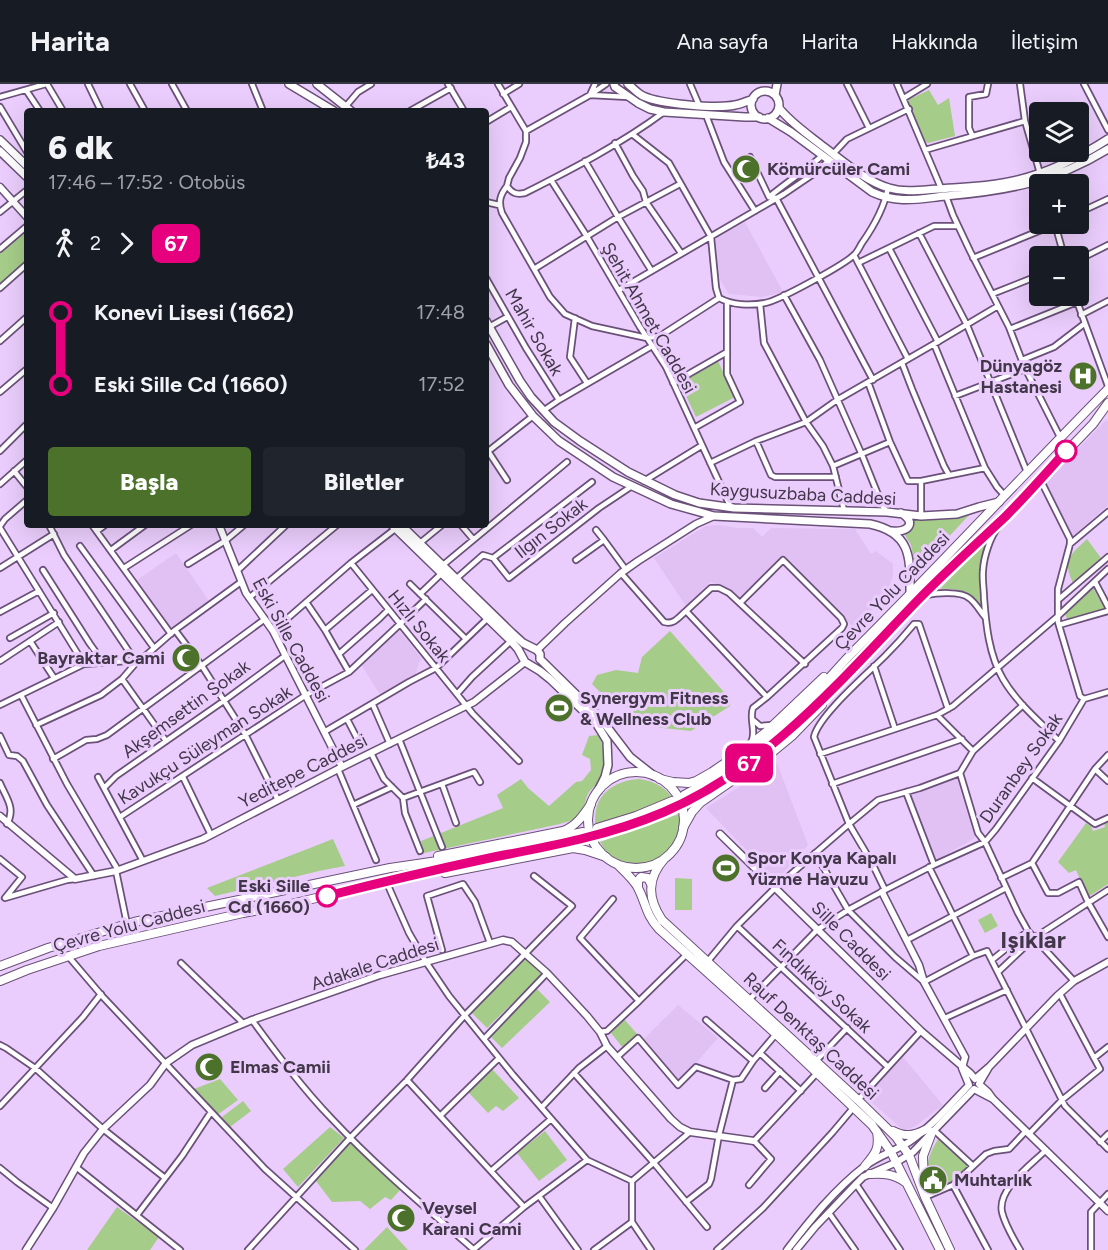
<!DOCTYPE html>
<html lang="tr">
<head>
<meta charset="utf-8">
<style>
	body { margin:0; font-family:Figtree,sans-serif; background:#20242c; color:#f1f3f6; height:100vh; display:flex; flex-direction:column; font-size:22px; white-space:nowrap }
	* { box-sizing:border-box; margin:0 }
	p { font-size:20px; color:#9ea1a6 }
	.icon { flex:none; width:33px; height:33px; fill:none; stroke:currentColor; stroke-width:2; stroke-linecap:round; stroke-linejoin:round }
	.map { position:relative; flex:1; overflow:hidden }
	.side { position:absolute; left:24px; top:24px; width:465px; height:420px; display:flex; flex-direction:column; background:#171b24; border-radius:6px; box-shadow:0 6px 24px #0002 }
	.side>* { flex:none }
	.badge { padding:0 12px; border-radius:9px; font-size:21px; line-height:39px }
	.tools { position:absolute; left:1029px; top:18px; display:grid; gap:12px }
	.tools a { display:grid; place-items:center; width:60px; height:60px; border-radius:6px; background:#171b24; box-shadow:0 6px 24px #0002; font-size:30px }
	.map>.badge { position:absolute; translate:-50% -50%; box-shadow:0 0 0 3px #fff }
	.legs { display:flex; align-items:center; gap:9px; height:66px; padding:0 24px; font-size:20px }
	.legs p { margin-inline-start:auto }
	.overview { display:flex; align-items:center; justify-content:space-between; height:102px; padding:0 24px }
	h1 { font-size:33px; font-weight:800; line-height:45px }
	.primary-button { display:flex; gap:12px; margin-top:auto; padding:12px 24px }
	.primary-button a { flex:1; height:69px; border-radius:6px; background:#4b712a; color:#fff; font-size:24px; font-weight:800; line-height:69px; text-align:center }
	.primary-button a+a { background:#20242c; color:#f1f3f6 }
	ul { padding:0 24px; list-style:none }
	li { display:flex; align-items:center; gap:21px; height:72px; font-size:22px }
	li i { display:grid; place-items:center; width:9px; height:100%; margin:0 8px; background:currentColor }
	li i::after { content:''; width:15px; height:15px; margin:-8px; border:4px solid; border-radius:50%; background:#171b24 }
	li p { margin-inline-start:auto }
	li:first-child i { background:linear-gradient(#0000 50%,currentColor 0) }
	li:last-child i { background:linear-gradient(currentColor 50%,#0000 0) }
	header { display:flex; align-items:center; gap:36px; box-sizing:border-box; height:84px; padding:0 30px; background:#171b24; border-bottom:2px solid #363941 }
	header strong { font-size:28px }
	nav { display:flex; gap:33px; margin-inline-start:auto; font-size:21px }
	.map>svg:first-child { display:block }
	.built { fill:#e1c0f4 }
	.green { fill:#a5cc89 }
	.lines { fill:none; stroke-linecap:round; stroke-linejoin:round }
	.minor-casing { stroke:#6b5179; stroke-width:8 }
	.tertiary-casing { stroke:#6b5179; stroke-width:9 }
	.secondary-casing { stroke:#6b5179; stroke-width:10 }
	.primary-casing { stroke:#6b5179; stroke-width:10 }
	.trunk-casing { stroke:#6b5179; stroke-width:10 }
	.minor { stroke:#fff; stroke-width:4.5 }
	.tertiary { stroke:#fff; stroke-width:6 }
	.secondary { stroke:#fff; stroke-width:7 }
	.primary { stroke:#fff; stroke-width:8 }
	.trunk { stroke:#fff; stroke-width:8 }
	.line-1-casing { stroke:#fff; stroke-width:14 }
	.line-1 { stroke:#e6007e; stroke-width:9 }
	.stop-1-dot { fill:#fff; stroke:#e6007e; stroke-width:3 }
	.labels { text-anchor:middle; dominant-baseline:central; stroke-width:6; stroke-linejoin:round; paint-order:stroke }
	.poi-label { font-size:18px; font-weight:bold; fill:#423649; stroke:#eacdfc; text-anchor:start }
	.street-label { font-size:18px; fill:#423649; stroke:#eacdfc }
	.stop-label { font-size:18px; font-weight:bold; fill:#423649; stroke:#eacdfc; text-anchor:end }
	.district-label { font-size:24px; font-weight:bold; fill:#423649; stroke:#eacdfc }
</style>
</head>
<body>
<header>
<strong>Harita</strong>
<nav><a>Ana sayfa</a><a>Harita</a><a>Hakkında</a><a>İletişim</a></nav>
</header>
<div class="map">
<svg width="1108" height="1166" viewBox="0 0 1108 1166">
	<rect width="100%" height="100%" fill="#eacdfc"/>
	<path class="built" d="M 745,138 L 782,206 L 780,209 L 762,213 L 729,210 L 720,196 L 715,160 L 716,154 Z
		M 1106,336 L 1108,337 L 1108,421 L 1072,453 L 1045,399 Z
		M 719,441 L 738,444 L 753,444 L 762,453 L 771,444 L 855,445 L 871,470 L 876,467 L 893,480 L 893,492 L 888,506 L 856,546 L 784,471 L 740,514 L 730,505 L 710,498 L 686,522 L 654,474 L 706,442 Z
		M 176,469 L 209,517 L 170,544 L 137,496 Z
		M 398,545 L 422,575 L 419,579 L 415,592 L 381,612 L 360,579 Z
		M 777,679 L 808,761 L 776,797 L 706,724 Z
		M 956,692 L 975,754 L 938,775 L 933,774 L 909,709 Z
		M 678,921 L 718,954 L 679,998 L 644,955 Z
		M 903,973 L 943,1021 L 917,1041 L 908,1045 L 902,1045 L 866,1013 Z"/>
	<path class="green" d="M 929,6 L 938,21 L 949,14 L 955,52 L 928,59 L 925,57 L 908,16 Z
		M 27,145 L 27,175 L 0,200 L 0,169 Z
		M 717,275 L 735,313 L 696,333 L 679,297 Z
		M 970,430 L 929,474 L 914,476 L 911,461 L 905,451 C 911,446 913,443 912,435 L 958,434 Z
		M 989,455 C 978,481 978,497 982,525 C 973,509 958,503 940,505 Z
		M 1087,455 L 1101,474 L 1073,499 C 1062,476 1070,471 1087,455 Z
		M 1093,504 L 1105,525 L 1067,537 L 1065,527 Z
		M 670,547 L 731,616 L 730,622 L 691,647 L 654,643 L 627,624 L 601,609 L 592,600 L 597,591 L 616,586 L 638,589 L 642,573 Z
		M 598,651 C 608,665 606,687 596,701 C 594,703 591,705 589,708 C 584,716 586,726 577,733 C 573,737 565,738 560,740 L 424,769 L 421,757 L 503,724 L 497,711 L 521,695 L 528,704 L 549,722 L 576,698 L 582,697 L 591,686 L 590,675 L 582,671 L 589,652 Z
		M 639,695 C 654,697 663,702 672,713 L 632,731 L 595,741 C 595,735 595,728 597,722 C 603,704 622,696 639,695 Z
		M 679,730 C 686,762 655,788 625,778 C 619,776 613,774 608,770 C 605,767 603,762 600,758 Z
		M 1108,736 L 1108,800 L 1088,813 L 1076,786 L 1069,789 L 1058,778 L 1086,739 L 1091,742 L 1093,747 L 1105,743 L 1104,738 Z
		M 333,755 L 345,782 L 319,787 L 215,812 L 207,804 Z
		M 675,794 L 692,795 L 692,826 L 675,826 Z
		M 991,829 L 998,842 L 985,849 L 978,836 Z
		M 525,874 L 542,890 L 487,944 L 471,928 Z
		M 537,905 L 550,918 L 502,964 L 489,951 Z
		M 624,935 L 638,951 L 623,964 L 611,949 Z
		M 492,985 L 519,1014 L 503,1027 L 496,1022 L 488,1029 L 468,1008 Z
		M 220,995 L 238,1016 L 217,1031 L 194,1005 Z
		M 243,1017 L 251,1027 L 230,1043 L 222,1033 Z
		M 330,1043 L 344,1054 L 298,1103 L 283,1085 Z
		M 545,1047 L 567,1076 L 539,1097 L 517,1069 Z
		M 939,1054 L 968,1082 L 951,1099 L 931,1105 C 926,1082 926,1074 939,1054 Z
		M 350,1059 L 401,1105 L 391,1116 L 385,1113 L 370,1125 L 360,1117 L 332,1118 L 316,1097 Z
		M 117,1123 L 159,1153 L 150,1166 L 87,1166 Z
		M 387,1143 L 408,1166 L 364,1166 Z"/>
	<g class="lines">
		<g class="minor-casing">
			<path id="minor" d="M 47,0 L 63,27
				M 88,0 L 101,27
				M 130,0 L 145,27
				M 172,0 L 187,27
				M 252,0 L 263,27
				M 448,0 L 464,27
				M 498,0 L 526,47 L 526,58 L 520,74 L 509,94 L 507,102 C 512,109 516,111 525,109 C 572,85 621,60 664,28
				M 595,0 L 590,11 L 628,13
				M 690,0 L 699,21
				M 847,0 L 869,44
				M 897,0 L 941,104
				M 1020,0 L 1025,37 L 1043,100
				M 1084,0 L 1108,46
				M 26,6 L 40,27
				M 503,10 L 519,0
				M 0,13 L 46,0
				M 904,14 L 927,0
				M 346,22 L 358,8 L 371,0
				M 0,23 L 27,68
				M 410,27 L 451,4
				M 706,31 L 724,78 L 755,127
				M 486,38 L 511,23
				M 526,47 L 590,11 L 606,0
				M 632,50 L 669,79 L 711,153 L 716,204 L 719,214 C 732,221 750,222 765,219 C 778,217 846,180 855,170 C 858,167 860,162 862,159 C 874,142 884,124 888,104
				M 972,51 L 969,44 L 969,13 L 986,10 L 988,0
				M 615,59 L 633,92 L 643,107 L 646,118 L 681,169
				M 925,66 L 1025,37
				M 833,70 L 847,55 L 909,25
				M 750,73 L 769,113 L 776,114 L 873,296
				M 585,77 L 618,133 L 651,186
				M 551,96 L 586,151 L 640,243 L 666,283 L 731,424
				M 507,102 C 500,111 498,118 502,129 L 550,213 L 565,230 L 592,242 L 647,254 L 660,252 L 719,214
				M 946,112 L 953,131 L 970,167 L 1009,243 L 1024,282 L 1060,353
				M 769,113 C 787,98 806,86 823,71
				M 486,118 L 499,121
				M 0,128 L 27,106
				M 1078,129 L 1108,115
				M 1055,140 L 1064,172
				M 919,149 L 967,241 L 1027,388
				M 889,164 L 938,258
				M 0,165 L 27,142
				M 854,171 L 908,275
				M 973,174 L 1056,140
				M 1078,176 L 1108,161
				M 858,179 L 934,142 L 958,142
				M 534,185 L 618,133 L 680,100
				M 486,194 L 526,264 L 559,316
				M 0,204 L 27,180
				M 619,206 L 784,110 L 818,87 L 829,76
				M 992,210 L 1040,191
				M 784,211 L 820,276 L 862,371 L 883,423 L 887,428
				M 1075,212 L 1108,302
				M 760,220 L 764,259 L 806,338 L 823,362 L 833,382 L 844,426
				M 1081,231 L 1108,217
				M 575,234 L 570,273 L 587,299
				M 489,243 L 507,233
				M 1010,245 L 1077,218
				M 0,257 L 27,233
				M 934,260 L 985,384 L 997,403 L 1005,412
				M 1022,276 L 1054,263 L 1084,240
				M 902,279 L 912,305 L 944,382 L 949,391
				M 868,298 L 890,358 L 908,397 L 921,397 L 985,384
				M 673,299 L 727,268
				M 0,308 L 27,285
				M 955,312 L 1025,285
				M 543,327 L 559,316 L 652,262
				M 694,344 L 740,318 L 727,290 L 727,218
				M 756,357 L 771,391 L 775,393 L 836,393
				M 486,364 L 507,396
				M 0,367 L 27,340
				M 486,369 L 533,332
				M 710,379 L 756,357 L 806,338 L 837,316 L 934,260 L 998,222
				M 833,382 L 890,358
				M 14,387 L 27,403
				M 1040,395 L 1070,455 L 1070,460
				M 644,397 L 701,362
				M 921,397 L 921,432
				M 0,400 L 27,376
				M 92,441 L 171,550
				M 461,441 L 473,455
				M 0,442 L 5,435 L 27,416
				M 998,443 C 990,454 984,472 983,486 C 982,496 984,505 984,514 C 986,541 989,571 1003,595 C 1017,619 1039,637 1059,657
				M 0,444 L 84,580
				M 596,446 L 604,456
				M 97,447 L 105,441
				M 420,459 L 442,441
				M 80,462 L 154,564
				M 111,466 L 145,441
				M 493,474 L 509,494 L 599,424 L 632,402
				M 576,476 L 604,456 L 626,486
				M 351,479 L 473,630 L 519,677
				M 188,480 L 225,457 L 244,441
				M 443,481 L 567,378
				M 0,484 L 54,450
				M 124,484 L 191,441
				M 43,486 L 90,560 L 103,578
				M 237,487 L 286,441
				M 621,489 L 664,538 C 674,541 679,533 686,527 L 767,613
				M 457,494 L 483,471 L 493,474 L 592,398
				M 1095,498 L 1108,523
				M 410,500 L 466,555
				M 420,510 L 442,489
				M 926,511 C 936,509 961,507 969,514 C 975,518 980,527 985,533
				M 249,514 L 337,441
				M 1058,516 L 1108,473
				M 306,518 L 325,546 L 349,588
				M 741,518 L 783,476 L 841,534 L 844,540 L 842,544 L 767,613 L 753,624 C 749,635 756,646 752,656
				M 686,527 L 711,504 L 719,504 L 729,509 L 805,580
				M 0,528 L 39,507
				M 1059,541 L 1108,527
				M 175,546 L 202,582 L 245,650 L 278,716
				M 325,546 L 372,506
				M 273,547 L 351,479 L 395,445
				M 10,554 L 54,529
				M 30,557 L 54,594
				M 339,570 L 380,534 L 388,526
				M 0,577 L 59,538
				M 874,582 L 895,645
				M 122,595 L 166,657
				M 457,610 L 472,593 L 511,557
				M 21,611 L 67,700 L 118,786
				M 1084,615 L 1080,612 L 1058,538 L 1058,505 L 1070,460 L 1108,428
				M 0,621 L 84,580 L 127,577 L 143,574 L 175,546 L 241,498
				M 373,621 L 390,660
				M 948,625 L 919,540 L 914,540 C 905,551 895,562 885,572 C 868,589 818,632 814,653 L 849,740 L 878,716 L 920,704 L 960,689 L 973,667 L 1023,621
				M 937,631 L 953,622 L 1058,532 L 1108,485
				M 347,635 L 360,660
				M 753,636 L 760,642 L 772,641
				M 36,641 L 101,611 L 122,595 L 135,580 L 134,575 L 64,471 L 49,441
				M 324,648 L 409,598 L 436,584 L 488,534
				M 0,652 L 9,671 L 17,672 L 23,677 L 47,721 L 94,792
				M 399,655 L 442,763
				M 371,669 L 384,695 L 403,714 L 405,729 L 420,767
				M 820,670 L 937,631 L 973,667
				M 53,675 L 86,656 L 97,655 L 107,651 L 265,535
				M 338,685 L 376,776
				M 1095,685 L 1108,697
				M 960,689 L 978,749 L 985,758 L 1018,829 L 1028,847 L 1074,897
				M 98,693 L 143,777
				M 183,693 L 211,751
				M 1032,694 L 1095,740 L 1108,734
				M 0,699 C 6,714 16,724 7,740
				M 442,700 L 456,739
				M 832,700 L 962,655
				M 104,704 L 116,692 L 225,616 L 286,571
				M 906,708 L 934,781
				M 403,714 L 474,688 L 480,698
				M 353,721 L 392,703
				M 120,733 L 306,611 L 349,588 L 400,540 L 426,515
				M 815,769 L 848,826 L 895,873 L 924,898 L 973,872 L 987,867 L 1065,1022 L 1108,1065
				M 0,775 L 22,793 L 5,814 L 67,796 L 75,795
				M 1032,779 L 1048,809 L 1058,809 L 1079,798 L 1088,818 L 1108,853
				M 929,783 L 973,872
				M 116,787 L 127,840
				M 1001,794 L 1032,779 L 1095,685 L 1108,671
				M 386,797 L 409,849 L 426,878 L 449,912 L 513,991 L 587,1076 L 632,1097
				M 737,842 L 888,983
				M 907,856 L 1006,804
				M 442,866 L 427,812 L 463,800 L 475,818 L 490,859
				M 68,872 L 103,913 L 265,1085 L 355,1166
				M 992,876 L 1028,847
				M 708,877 L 737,842 L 775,804 L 849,740 L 872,779 L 885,806
				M 181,879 L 243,939
				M 998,888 L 1034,854 L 1108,806
				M 1060,910 L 1094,974
				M 749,916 L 817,846 L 848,826 L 885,806 L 934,781 L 985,758 L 996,745 L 1059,657 L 1084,615 L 1108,608
				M 639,917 L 687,870
				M 945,934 L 1007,906
				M 252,936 C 277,970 303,1005 332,1035 C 376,1082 425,1123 473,1165
				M 706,936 L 753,977
				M 600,948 L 607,947 L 639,917 L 580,854 L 613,815
				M 484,955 L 547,889
				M 0,961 L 6,964 L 35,984 L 103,1045 L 165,1094
				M 760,969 L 801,1007
				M 617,973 L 638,954 L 678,1001 L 696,983 L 733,996 L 719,1051 L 711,1095 L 709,1100 L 686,1118
				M 816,977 L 847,944
				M 574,989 L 654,1079 L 707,1143
				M 407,996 L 524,1123
				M 733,996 L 741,995 L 753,977 L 776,950
				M 765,1004 L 780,987
				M 858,1016 L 921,947
				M 0,1022 L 83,933 L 101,910
				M 542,1023 L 579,984 L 607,962
				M 440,1032 L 499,974
				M 934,1046 L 973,1082
				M 1029,1050 L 1062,1016 L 1100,985 L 1094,974 L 1108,963
				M 1100,1058 L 1108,1050
				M 76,1083 L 180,1166
				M 0,1084 L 17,1098 L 53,1124
				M 491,1087 L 551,1035
				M 856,1100 L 900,1166
				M 749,1101 L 771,1075 L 754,1057 L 817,989
				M 953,1101 L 988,1166
				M 539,1112 L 578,1166
				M 925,1113 L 953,1101 L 986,1070 L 994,1067 L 1009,1065 L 1026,1047
				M 829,1129 L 855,1166
				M 137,1131 L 182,1072 L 211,1028
				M 248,1166 L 351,1053 L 407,996 L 465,931 L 572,822 L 534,792
				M 473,1166 L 524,1123 L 587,1076
				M 594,1166 L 632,1138
				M 651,1166 L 632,1138 L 632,1097 L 690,1048
				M 717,1166 L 763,1124 L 832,1049 L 854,1023
				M 1020,1166 C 1013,1154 1005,1141 1002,1128 C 997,1105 1031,1081 1046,1066
				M 1091,1166 L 1091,1128 L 1108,1110"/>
		</g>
		<g class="tertiary-casing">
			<path id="tertiary" d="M 0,103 L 27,133
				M 219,441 L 246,509 L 273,547 L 342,683
				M 537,566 L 565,539 L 621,489 L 638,477 L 696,440 L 714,432
				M 0,732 L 75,795 L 116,787 L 203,755 L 342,683 L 474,618 L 525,578
				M 720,750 L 921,947 L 970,989 L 975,995 L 989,983
				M 1108,878 L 1074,897 L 1057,912 L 989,983 L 979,1000 L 988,1008 L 993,1015 L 1108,1127
				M 26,1166 L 53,1124 L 84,1069 L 103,1045 L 150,1001 L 166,979 L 192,961 L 252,936 L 380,891 L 503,856 L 512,858 L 547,889 L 562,905 L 587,932 L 600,948 L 607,962 L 671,1035 L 680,1043 L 690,1048 L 754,1057
				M 787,1166 C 810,1136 835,1105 865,1082 C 878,1072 895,1067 909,1058 C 932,1042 950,1021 969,1001 L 962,984 L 965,973 L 924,898 L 919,881 L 882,808
				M 796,1166 L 815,1143 L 857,1099 L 863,1093 L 897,1078 L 913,1068 L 974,1005 L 993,1015"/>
		</g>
		<g class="secondary-casing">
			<path id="secondary" d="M 289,0 L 334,27
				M 317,0 L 351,27
				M 614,0 L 615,3 L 638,19 L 650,25 L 664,28 L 745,33 L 759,33
				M 628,0 C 633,4 637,9 643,12 C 661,20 716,25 735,21 C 742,20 747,17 753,15
				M751 21a14 14 0 1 1 28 0a14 14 0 1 1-28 0Z
				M 775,11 L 777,0
				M 779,24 C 790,38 806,49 820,60 C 839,74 866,98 889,104 C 906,109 922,106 939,105 C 960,103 982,103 1003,99 C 1039,93 1077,75 1108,55
				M 768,34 L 791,48 L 872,108 C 898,120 917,115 945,112 C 1006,107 1055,98 1108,65
				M 0,56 L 27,82
				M 0,67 L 27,93
				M 486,237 L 520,297 L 531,313 L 554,338 L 580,357 L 628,388 L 675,411 L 699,419 L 734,424 L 887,428 L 921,432 L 957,430 L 979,423 L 999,418
				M 486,260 L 509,301 L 533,332 L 559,357 L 613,393 L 671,420 L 714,432 L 870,440 C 913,449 910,476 910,511
				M 392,441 L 511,557 L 518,565 L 525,578 L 540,587 L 550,595 L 596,639 L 607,657 L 608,681 L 605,693 L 598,707
				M 401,441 L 512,549 L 523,559 L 537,566 L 540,570 L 540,575
				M 892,447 C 907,449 918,439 901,429
				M 540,575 L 601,635 L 630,673 L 654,692"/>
		</g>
		<g class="primary-casing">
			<path id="primary" d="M588 736a48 48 0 1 1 96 0a48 48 0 1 1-96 0Z
				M 665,774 C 647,794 647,814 662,836 L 858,1016 L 896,1053 L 909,1071 L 925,1113 L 950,1166
				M 617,780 C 624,787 632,794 637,802 C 646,818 645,830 659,845 L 776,950 L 872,1041 L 891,1068 L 940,1166
				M 638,803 L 638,797 L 641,793 L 648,794 L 651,800
				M 893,1047 C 905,1053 913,1052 925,1046
				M 865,1082 C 875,1070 880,1065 877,1048
				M 870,1090 C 883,1089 894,1090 905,1098
				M 924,1102 L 923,1072 L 932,1048"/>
		</g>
		<g class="trunk-casing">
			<path id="trunk" d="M 660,695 L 673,698 L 689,699 L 696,697 L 712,688 L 737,671 L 766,648 L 824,593
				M 684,711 C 721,692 756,668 787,639 C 812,616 832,589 855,566 C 941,480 1023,391 1108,305
				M 687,717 L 737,688 L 757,673 L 792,642 L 849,587 L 923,511 L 1007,431 L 1040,395 L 1093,340 L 1108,319
				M 597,744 L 636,732 L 672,717
				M 683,744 L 692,728 L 700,719 L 769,671 L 792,652 L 822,621
				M 598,751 L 638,738 L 675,723
				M 438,772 L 563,747 C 576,742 583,732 591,720
				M 445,789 L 573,764 L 585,766 L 606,773
				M 0,882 L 48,864 L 134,838 L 390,784 L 451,775 L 583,748
				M 0,897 L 27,886 L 99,862 L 243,829 L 287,821 L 433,786 L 585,754"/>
		</g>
		<use href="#minor" class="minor"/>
		<use href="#tertiary" class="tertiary"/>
		<use href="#secondary" class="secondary"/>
		<use href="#primary" class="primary"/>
		<use href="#trunk" class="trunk"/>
	</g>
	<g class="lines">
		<g class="line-1-casing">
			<path id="line-1" d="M 327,812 C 382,798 438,785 494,773 C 552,762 610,751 664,728 C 767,684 841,596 916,518 C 945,488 975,461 1005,433 C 1026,412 1046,389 1066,367"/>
		</g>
		<use href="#line-1" class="line-1"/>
	</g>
	<defs>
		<g id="mosque-disc" transform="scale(1.5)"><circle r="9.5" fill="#4b712a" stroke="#eacdfc"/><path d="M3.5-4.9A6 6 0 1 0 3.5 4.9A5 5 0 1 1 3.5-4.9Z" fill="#fff"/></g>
		<g id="hospital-disc" transform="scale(1.5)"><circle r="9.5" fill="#4b712a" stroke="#eacdfc"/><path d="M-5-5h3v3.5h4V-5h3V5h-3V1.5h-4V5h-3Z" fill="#fff"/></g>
		<g id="stadium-disc" transform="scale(1.5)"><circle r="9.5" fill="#4b712a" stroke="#eacdfc"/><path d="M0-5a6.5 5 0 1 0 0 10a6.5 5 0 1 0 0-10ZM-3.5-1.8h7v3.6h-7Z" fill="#fff"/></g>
		<g id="civic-disc" transform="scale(1.5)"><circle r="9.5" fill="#4b712a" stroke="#eacdfc"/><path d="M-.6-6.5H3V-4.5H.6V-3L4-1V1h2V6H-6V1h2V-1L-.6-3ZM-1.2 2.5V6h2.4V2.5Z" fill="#fff"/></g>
	</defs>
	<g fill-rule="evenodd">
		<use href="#mosque-disc" x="746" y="85"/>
		<use href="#hospital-disc" x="1083" y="292"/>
		<use href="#mosque-disc" x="186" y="574"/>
		<use href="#stadium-disc" x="559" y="624"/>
		<use href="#stadium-disc" x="726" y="784"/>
		<use href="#mosque-disc" x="209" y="983"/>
		<use href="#civic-disc" x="933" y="1096"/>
		<use href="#mosque-disc" x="401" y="1134"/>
	</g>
	<g class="stop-1-dot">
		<circle cx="1066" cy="367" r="10"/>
		<circle cx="327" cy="812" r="10"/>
	</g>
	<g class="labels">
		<g class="poi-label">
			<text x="767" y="85">Kömürcüler Cami</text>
			<text x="1062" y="282" text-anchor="end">Dünyagöz<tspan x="1062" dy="21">Hastanesi</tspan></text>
			<text x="165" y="574" text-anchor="end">Bayraktar Cami</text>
			<text x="580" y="614">Synergym Fitness<tspan x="580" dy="21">&amp; Wellness Club</tspan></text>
			<text x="747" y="774">Spor Konya Kapalı<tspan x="747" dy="21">Yüzme Havuzu</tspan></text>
			<text x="230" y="983">Elmas Camii</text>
			<text x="954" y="1096">Muhtarlık</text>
			<text x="422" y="1124">Veysel<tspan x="422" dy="21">Karani Cami</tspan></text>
		</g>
		<g class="street-label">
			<text transform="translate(649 234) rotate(60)">Şehit Ahmet Caddesi</text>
			<text transform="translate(534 248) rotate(60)">Mahir Sokak</text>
			<text transform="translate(803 410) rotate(3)">Kaygusuzbaba Caddesi</text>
			<text transform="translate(551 444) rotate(-38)">Ilgın Sokak</text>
			<text transform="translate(892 507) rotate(-46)">Çevre Yolu Caddesi</text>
			<text transform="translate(419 542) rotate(51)">Hızlı Sokak</text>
			<text transform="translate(291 556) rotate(61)">Eski Sille Caddesi</text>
			<text transform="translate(186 625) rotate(-36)">Akşemsettin Sokak</text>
			<text transform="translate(205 661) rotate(-33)">Kavukçu Süleyman Sokak</text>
			<text transform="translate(1021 684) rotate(-55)">Duranbey Sokak</text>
			<text transform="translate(303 687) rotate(-27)">Yeditepe Caddesi</text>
			<text transform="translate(129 842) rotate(-15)">Çevre Yolu Caddesi</text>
			<text transform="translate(851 857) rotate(45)">Sille Caddesi</text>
			<text transform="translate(375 880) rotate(-18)">Adakale Caddesi</text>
			<text transform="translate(822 902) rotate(43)">Fındıkköy Sokak</text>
			<text transform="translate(811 952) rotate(43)">Rauf Denktaş Caddesi</text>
		</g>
		<g class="stop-label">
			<text x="310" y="802">Eski Sille<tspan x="310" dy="21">Cd (1660)</tspan></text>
		</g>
		<g class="district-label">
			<text x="1033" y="855">Işıklar</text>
		</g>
	</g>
</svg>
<div class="tools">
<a><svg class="icon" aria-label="layers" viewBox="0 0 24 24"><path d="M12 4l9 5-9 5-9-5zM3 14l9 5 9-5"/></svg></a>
<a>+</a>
<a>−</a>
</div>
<b class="badge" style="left:749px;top:679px;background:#e6007e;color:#fff">67</b>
<section class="side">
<div class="overview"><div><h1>6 dk</h1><p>17:46 – 17:52 · Otobüs</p></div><b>₺43</b></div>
<div class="legs"><svg class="icon" aria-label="walk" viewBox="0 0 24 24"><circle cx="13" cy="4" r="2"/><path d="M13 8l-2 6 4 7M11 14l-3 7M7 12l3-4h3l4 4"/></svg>2<svg class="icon" aria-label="forward" viewBox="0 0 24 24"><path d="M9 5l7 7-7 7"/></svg><b class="badge" style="background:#e6007e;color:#fff">67</b></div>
<ul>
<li><i style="color:#e6007e"></i><b>Konevi Lisesi (1662)</b><p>17:48</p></li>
<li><i style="color:#e6007e"></i><b>Eski Sille Cd (1660)</b><p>17:52</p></li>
</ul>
<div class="primary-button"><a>Başla</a><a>Biletler</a></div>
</section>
</div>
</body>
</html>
